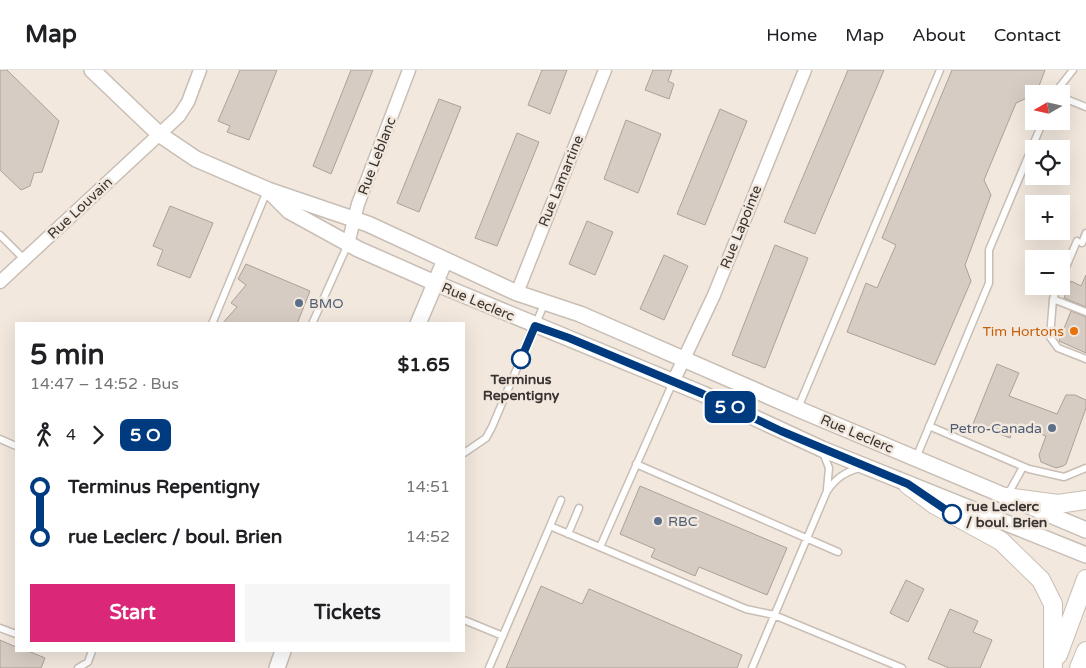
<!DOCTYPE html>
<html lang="en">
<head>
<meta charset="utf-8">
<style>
	body { margin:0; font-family:"Varela Round",sans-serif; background:#f6f6f6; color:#202124; height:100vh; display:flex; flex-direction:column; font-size:19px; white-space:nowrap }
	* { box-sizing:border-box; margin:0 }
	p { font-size:16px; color:#757577 }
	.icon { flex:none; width:28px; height:28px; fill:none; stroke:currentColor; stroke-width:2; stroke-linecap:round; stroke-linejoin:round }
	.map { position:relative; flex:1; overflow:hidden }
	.panel { position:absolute; left:15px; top:252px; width:450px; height:330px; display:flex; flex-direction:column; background:#fff; border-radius:0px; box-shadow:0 5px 20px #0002 }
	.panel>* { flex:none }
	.badge { padding:0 10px; border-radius:8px; font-size:18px; line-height:32px }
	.needle { width:32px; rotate:261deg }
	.tools { position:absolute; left:1025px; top:15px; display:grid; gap:10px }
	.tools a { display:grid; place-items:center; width:45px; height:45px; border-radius:0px; background:#fff; box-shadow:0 5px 20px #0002; font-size:25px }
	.map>.badge { position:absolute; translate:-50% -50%; box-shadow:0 0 0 2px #fff }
	.legs { display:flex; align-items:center; gap:8px; height:55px; padding:0 15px; font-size:16px }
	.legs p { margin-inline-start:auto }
	.summary { display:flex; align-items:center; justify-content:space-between; height:85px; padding:0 15px }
	h1 { font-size:28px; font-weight:800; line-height:38px }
	.primary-button { display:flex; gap:10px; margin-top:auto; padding:10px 15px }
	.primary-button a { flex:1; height:58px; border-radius:0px; background:#db2777; color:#fff; font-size:20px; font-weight:800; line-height:58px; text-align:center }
	.primary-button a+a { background:#f6f6f6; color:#202124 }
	ul { padding:0 15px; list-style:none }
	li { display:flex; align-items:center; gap:18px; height:50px; font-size:19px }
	li i { display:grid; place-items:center; width:8px; height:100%; margin:0 6px; background:currentColor }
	li i::after { content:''; width:12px; height:12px; margin:-6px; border:4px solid; border-radius:50%; background:#fff }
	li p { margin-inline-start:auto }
	li:first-child i { background:linear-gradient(#0000 50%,currentColor 0) }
	li:last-child i { background:linear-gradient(currentColor 50%,#0000 0) }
	header { display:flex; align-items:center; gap:30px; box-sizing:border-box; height:70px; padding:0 25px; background:#fff; border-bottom:1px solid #e0e0e0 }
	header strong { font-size:24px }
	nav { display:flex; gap:28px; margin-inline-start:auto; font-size:18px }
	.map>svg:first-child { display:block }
	.building { fill:#d6ccc3; stroke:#aaa198 }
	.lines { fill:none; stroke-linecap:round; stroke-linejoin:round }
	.service-casing { stroke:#c8beb5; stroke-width:9 }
	.minor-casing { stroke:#c8beb5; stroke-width:15 }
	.tertiary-casing { stroke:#c8beb5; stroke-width:18 }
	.secondary-casing { stroke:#c8beb5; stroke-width:20 }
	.service { stroke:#fff; stroke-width:6 }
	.minor { stroke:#fff; stroke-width:12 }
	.tertiary { stroke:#fff; stroke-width:15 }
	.secondary { stroke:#fff; stroke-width:18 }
	.line-1-casing { stroke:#fff; stroke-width:11 }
	.line-1 { stroke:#003b80; stroke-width:8 }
	.service-dot { fill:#5c6f8a; stroke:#f2e8de; stroke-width:2 }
	.food-dot { fill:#e8710a; stroke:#f2e8de; stroke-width:2 }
	.stop-1-dot { fill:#fff; stroke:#003b80; stroke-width:2.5 }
	.labels { text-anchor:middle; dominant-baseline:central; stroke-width:5; stroke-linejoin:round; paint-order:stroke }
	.street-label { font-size:14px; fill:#383431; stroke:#f2e8de }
	.service-label { font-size:14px; fill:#4e5e75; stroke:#f2e8de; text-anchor:start }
	.food-label { font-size:14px; fill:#c56008; stroke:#f2e8de; text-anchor:end }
	.stop-label { font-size:14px; font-weight:bold; fill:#383431; stroke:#f2e8de }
</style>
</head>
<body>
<header>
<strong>Map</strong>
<nav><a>Home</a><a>Map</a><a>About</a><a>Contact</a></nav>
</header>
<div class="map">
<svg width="1086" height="598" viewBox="0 0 1086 598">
	<rect width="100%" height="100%" fill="#f2e8de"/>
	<path class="building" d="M 0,0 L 7,0 L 59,51 L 42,102 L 34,103 L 30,116 L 21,120 L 0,100 Z
		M 240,0 L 277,0 L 249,70 L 227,62 L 230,56 L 218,51 Z
		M 351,0 L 373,0 L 331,104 L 313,96 Z
		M 542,0 L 567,0 L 550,44 L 528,35 Z
		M 653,0 L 672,0 L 668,11 L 674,14 L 669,29 L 645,20 Z
		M 848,0 L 884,0 L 815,164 L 784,152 Z
		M 952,0 L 1045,0 L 1036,24 L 1016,33 L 984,110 L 991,125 L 965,195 L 971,211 L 935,295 L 847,262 L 866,213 L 877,218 L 896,175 L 882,168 Z
		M 439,29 L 461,37 L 419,142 L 397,133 Z
		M 720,39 L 747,51 L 705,155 L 677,144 Z
		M 626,50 L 661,64 L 638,123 L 604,109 Z
		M 517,63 L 539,72 L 497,176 L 475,168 Z
		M 170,136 L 213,153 L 190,208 L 157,195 L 163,180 L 153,176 Z
		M 587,151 L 613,162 L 595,205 L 569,194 Z
		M 775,175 L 808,188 L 765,298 L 732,285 Z
		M 664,185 L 688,196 L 664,250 L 640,239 Z
		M 246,194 L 310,221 L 297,254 L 222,254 L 237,237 L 231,233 L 246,215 L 238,209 Z
		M 1086,205 L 1086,237 L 1064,228 L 1071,211 L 1081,216 Z
		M 1071,241 L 1086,247 L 1086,283 L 1059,271 Z
		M 997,294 L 1019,303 L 1009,326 L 1057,344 L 1066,325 L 1075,325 L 1086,330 L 1086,338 L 1066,394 L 1063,396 L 1056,398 L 1041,392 L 1039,385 L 1046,366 L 1015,354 L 1010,368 L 973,354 Z
		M 640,416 L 787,478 L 767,525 L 699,497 L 695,506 L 651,487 L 655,479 L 620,464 Z
		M 906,510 L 924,519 L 908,552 L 890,543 Z
		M 541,516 L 582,534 L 589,519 L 742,585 L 737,598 L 506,598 Z
		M 950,539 L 978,551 L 973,562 L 992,570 L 980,598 L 949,598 L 928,589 Z
		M 0,570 L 16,577 L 16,581 L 28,581 L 45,588 L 41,598 L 0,598 Z"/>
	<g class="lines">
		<g class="service-casing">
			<path id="service" d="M 1054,24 L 1073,0
				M 1061,27 L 1086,37
				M 0,165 L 24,189
				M 1082,173 L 1086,163
				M 1061,209 L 1077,171
				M 1058,216 L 1053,229 L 1050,267 L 1058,278 L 1086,289
				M 1053,229 L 1086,242
				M 212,254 L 267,121
				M 312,254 L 348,174
				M 798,338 L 940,0
				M 929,356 L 1029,399 L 1064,407 L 1086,398
				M 0,369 L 16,376
				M 822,380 L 829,398 L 827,419
				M 464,383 L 486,368 L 492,357 L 545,232
				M 916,388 L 989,213 L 989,180 L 1043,51
				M 636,394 L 838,482
				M 1007,426 L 1023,397
				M 550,456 L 561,430
				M 568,464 L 579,438
				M 600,477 L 673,312
				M 464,550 L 503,566
				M 0,558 L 16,564
				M 78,598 L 88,592 L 92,581
				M 489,598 L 550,456 L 746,539 L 774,545 L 902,598
				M 752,598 L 827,421 C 836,408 845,402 860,398"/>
		</g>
		<g class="minor-casing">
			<path id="minor" d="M 348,174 L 358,134 L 409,0
				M 0,212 L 179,46 L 188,32 L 200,0
				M 517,223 L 605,0
				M 673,312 L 714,225 L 805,0"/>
		</g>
		<g class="tertiary-casing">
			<path id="tertiary" d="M 92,0 L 159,64 L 196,89 L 268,120 L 368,154 L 517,223 L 580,244 L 798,339 L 1086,460
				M 271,123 L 289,141 L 358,179 L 435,213 L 703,324 L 822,379 L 1086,485
				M 418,254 L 445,190
				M 277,598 L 283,581"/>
		</g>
		<g class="secondary-casing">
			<path id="secondary" d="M 908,415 L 935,435 L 1001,471 L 1041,510 L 1053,534 L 1053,596
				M 1007,427 L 1058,434 L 1086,430
				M 1058,585 L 1086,509
				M 1079,598 L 1086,581"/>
		</g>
		<use href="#service" class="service"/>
		<use href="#minor" class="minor"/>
		<use href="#tertiary" class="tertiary"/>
		<use href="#secondary" class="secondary"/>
	</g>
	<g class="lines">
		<g class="line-1-casing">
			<path id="line-1" d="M 521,289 L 535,256 L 569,268 L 703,324 L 781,361 L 908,414 L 952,444"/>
		</g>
		<use href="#line-1" class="line-1"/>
	</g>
	<g class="service-dot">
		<circle cx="299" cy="233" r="5"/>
		<circle cx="1052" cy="358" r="5"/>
		<circle cx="658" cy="451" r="5"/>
	</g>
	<circle class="food-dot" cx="1074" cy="261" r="5"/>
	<g class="stop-1-dot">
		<circle cx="521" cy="289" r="9"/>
		<circle cx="952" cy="444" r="9"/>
	</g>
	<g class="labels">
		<g class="street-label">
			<text transform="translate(377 86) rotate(-69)">Rue Leblanc</text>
			<text transform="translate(561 111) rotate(-68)">Rue Lamartine</text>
			<text transform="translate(80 138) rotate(-43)">Rue Louvain</text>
			<text transform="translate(741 157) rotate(-68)">Rue Lapointe</text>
			<text transform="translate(478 232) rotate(23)">Rue Leclerc</text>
			<text transform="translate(857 364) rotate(23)">Rue Leclerc</text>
		</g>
		<g class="service-label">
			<text x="309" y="233">BMO</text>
			<text x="1042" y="358" text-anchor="end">Petro-Canada</text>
			<text x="668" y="451">RBC</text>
		</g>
		<g class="food-label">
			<text x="1064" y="261">Tim Hortons</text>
		</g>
		<g class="stop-label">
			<text x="521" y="309">Terminus<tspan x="521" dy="16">Repentigny</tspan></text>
			<text x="966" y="436" text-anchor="start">rue Leclerc<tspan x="966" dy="16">/ boul. Brien</tspan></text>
		</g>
	</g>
</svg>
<div class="tools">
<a><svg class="needle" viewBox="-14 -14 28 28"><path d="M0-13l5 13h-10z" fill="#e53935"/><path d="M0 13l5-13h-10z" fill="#757577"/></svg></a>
<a><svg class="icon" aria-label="locate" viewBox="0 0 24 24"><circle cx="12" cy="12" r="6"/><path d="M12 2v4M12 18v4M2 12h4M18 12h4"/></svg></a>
<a>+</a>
<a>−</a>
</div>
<b class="badge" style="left:730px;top:337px;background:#003b80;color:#fff">5 O</b>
<section class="panel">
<div class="summary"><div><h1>5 min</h1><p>14:47 – 14:52 · Bus</p></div><b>$1.65</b></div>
<div class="legs"><svg class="icon" aria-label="walk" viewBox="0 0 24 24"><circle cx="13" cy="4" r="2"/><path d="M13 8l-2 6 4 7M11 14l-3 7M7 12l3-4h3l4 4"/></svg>4<svg class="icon" aria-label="forward" viewBox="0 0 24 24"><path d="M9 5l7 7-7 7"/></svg><b class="badge" style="background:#003b80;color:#fff">5 O</b></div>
<ul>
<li><i style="color:#003b80"></i><b>Terminus Repentigny</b><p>14:51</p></li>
<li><i style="color:#003b80"></i><b>rue Leclerc / boul. Brien</b><p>14:52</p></li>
</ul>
<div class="primary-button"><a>Start</a><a>Tickets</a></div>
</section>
</div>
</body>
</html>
